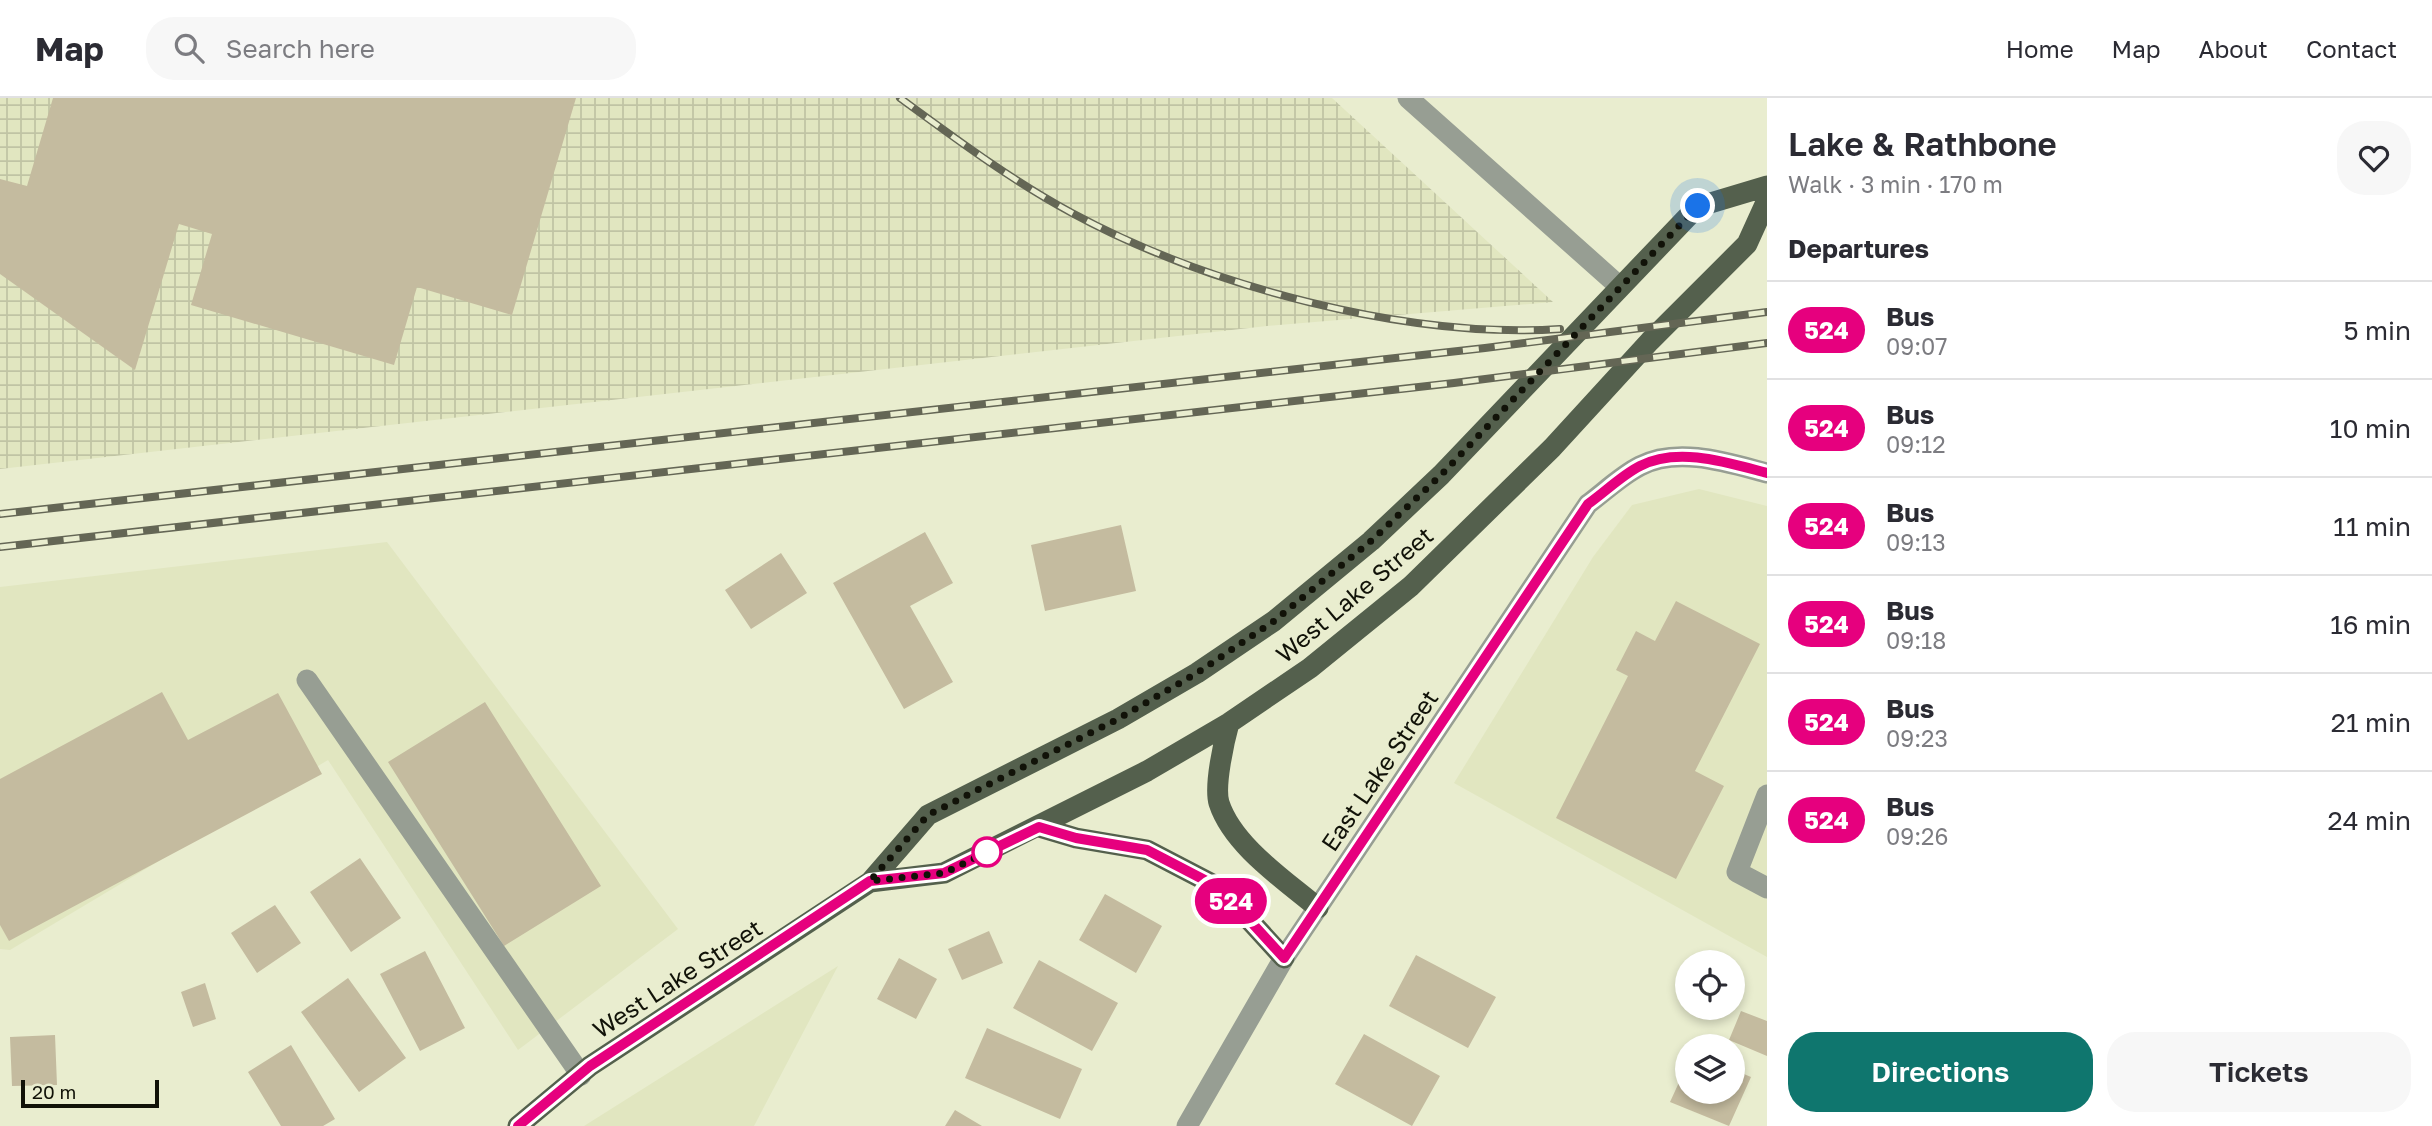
<!DOCTYPE html>
<html lang="en">
<head>
<meta charset="utf-8">
<style>
	body { margin:0; font-family:"Golos Text",sans-serif; background:#f7f7f7; color:#2b2b33; height:100vh; display:flex; flex-direction:column; font-size:26px; white-space:nowrap }
	* { box-sizing:border-box; margin:0 }
	p { font-size:23px; color:#7c7c81 }
	.icon { flex:none; width:38px; height:38px; fill:none; stroke:currentColor; stroke-width:2; stroke-linecap:round; stroke-linejoin:round }
	.map { position:relative; flex:1; overflow:hidden }
	.sheet { display:flex; flex-direction:column; background:#fff; width:665px }
	.sheet>* { flex:none }
	.badge { padding:0 14px; border-radius:23px; font-size:24px; line-height:46px }
	.tools { position:absolute; left:1675px; top:852px; display:grid; gap:14px }
	.tools a { display:grid; place-items:center; width:70px; height:70px; border-radius:50%; background:#fff; box-shadow:0 4px 10px #0003; font-size:35px }
	.scale { position:absolute; left:21px; bottom:18px; width:138px; box-sizing:border-box; padding-left:7px; border:4px solid #111208; border-top:0; font-size:19px; line-height:24px; white-space:nowrap; color:#111208; -webkit-text-stroke:5px #e9edcf; paint-order:stroke }
	.you { position:absolute; width:35px; height:35px; margin:-18px; border:5px solid #fff; border-radius:50%; background:#1a73e8; box-shadow:0 0 0 10px #1a73e833 }
	.map>.badge { position:absolute; translate:-50% -50%; box-shadow:0 0 0 4px #fff }
	h2 { padding:0 21px; font-size:26px; line-height:63px }
	.round { display:grid; place-items:center; flex:none; width:74px; height:74px; border-radius:28px; background:#f7f7f7 }
	.summary { display:flex; align-items:center; justify-content:space-between; height:119px; padding:0 21px }
	h1 { font-size:33px; font-weight:600; line-height:52px }
	.action { display:flex; gap:14px; margin-top:auto; padding:14px 21px }
	.action a { flex:1; height:80px; border-radius:28px; background:#0f766e; color:#fff; font-size:28px; font-weight:600; line-height:80px; text-align:center }
	.action a+a { background:#f7f7f7; color:#2b2b33 }
	ul { padding:0; list-style:none }
	li { display:flex; align-items:center; gap:21px; height:98px; padding:0 21px; border-top:2px solid #e1e1e2 }
	li div { flex:1 }
	li b { display:block; font-size:26px }
	li em { font-style:normal }
	li .badge { min-width:77px; font-weight:700; text-align:center }
	header { display:flex; align-items:center; gap:42px; box-sizing:border-box; height:98px; padding:0 35px; background:#fff; border-bottom:2px solid #e1e1e2 }
	header strong { font-size:33px }
	nav { display:flex; gap:38px; margin-inline-start:auto; font-size:24px }
	.search { width:490px; height:63px; background:#f7f7f7; display:flex; align-items:center; gap:18px; box-sizing:border-box; padding:0 24px; border-radius:28px; color:#7c7c81; font-size:26px }
	main { display:flex; flex:1; min-height:0 }
	.map>svg:first-child { display:block }
	.built { fill:#e1e6c0 }
	.industrial { fill:url(#industrial-grid) }
	.building { fill:#c4bb9f }
	.lines { fill:none; stroke-linecap:round; stroke-linejoin:round }
	.minor { stroke:#979e93; stroke-width:21 }
	.major { stroke:#54604d; stroke-width:21 }
	.rail-casing { stroke:#646655; stroke-width:8 }
	.rail { stroke:#e9edcf; stroke-width:5; stroke-dasharray:16; stroke-linecap:butt }
	.line-casing { stroke:#fff; stroke-width:16 }
	.line { stroke:#e6007e; stroke-width:10 }
	.walk { stroke:#111208; stroke-width:7; stroke-dasharray:0 12.6 }
	.stop-dot { fill:#fff; stroke:#e6007e; stroke-width:3.5 }
	.labels { text-anchor:middle; dominant-baseline:central; stroke-width:7; stroke-linejoin:round; paint-order:stroke }
	.street-label { font-size:24px; fill:#111208; stroke:#e9edcf }
</style>
</head>
<body>
<header>
<strong>Map</strong>
<div class="search"><svg class="icon" aria-label="search" viewBox="0 0 24 24"><circle cx="10" cy="10" r="6"/><path d="M15 15l6 6"/></svg>Search here</div>
<nav><a>Home</a><a>Map</a><a>About</a><a>Contact</a></nav>
</header>
<main>
<div class="map">
<svg width="1767" height="1028" viewBox="0 0 1767 1028">
	<defs>
		<pattern id="industrial-grid" width="8" height="8" patternUnits="userSpaceOnUse" patternTransform="scale(1.75)"><rect width="8" height="8" fill="#e1e6c0"/><path d="M0 4h8M4 0v8" fill="none" stroke="#c0c4a4"/></pattern>
	</defs>
	<rect width="100%" height="100%" fill="#e9edcf"/>
	<path class="built" d="M 1699,391 L 1767,408 L 1767,859 L 1454,685 L 1593,459 L 1632,407 Z
		M 387,444 L 678,831 L 518,952 L 328,662 L 10,852 L 0,851 L 0,489 Z
		M 838,868 L 754,1028 L 584,1028 Z"/>
	<path class="industrial" d="M 0,0 L 1332,0 L 1553,204 L 1267,228 L 0,371 Z"/>
	<path class="building" d="M 53,0 L 576,0 L 512,217 L 417,189 L 394,267 L 191,207 L 212,136 L 179,126 L 135,272 L 0,176 L 0,81 L 27,88 Z
		M 1121,427 L 1136,493 L 1045,513 L 1031,447 Z
		M 925,434 L 953,485 L 910,508 L 953,584 L 904,611 L 833,485 Z
		M 781,455 L 807,495 L 751,531 L 725,492 Z
		M 1676,503 L 1760,546 L 1695,673 L 1724,688 L 1676,781 L 1556,720 L 1628,578 L 1616,572 L 1636,533 L 1655,543 Z
		M 162,594 L 188,642 L 278,595 L 322,676 L 9,843 L 0,827 L 0,681 Z
		M 485,604 L 601,788 L 504,848 L 388,664 Z
		M 360,760 L 401,820 L 351,854 L 310,794 Z
		M 1105,796 L 1162,828 L 1136,875 L 1079,842 Z
		M 275,807 L 301,845 L 257,875 L 231,835 Z
		M 989,833 L 1003,865 L 962,882 L 948,851 Z
		M 425,853 L 465,930 L 420,953 L 380,876 Z
		M 1416,857 L 1496,899 L 1468,950 L 1389,908 Z
		M 899,860 L 937,881 L 916,921 L 877,901 Z
		M 1039,862 L 1118,905 L 1092,953 L 1013,910 Z
		M 348,880 L 406,960 L 359,994 L 301,914 Z
		M 205,885 L 216,921 L 193,929 L 181,894 Z
		M 1741,913 L 1767,923 L 1767,958 L 1729,942 Z
		M 987,930 L 1082,971 L 1060,1021 L 965,980 Z
		M 1364,936 L 1440,978 L 1412,1028 L 1335,986 Z
		M 55,937 L 57,987 L 12,988 L 10,939 Z
		M 291,947 L 335,1021 L 323,1028 L 281,1028 L 248,974 Z
		M 1687,967 L 1687,994 L 1732,994 L 1732,971 L 1751,979 L 1729,1028 L 1670,1004 Z
		M 955,1012 L 982,1028 L 945,1028 Z"/>
	<g class="lines">
		<path class="minor" d="M 1408,0 L 1619,188
			M 307,582 L 581,977
			M 1767,697 L 1737,774 L 1767,790
			M 1187,1028 L 1284,860 L 1588,406 C 1604,394 1622,377 1640,368 C 1678,348 1729,365 1767,375"/>
		<path class="major" d="M 1229,625 C 1224,643 1214,688 1219,705 C 1233,748 1285,782 1318,810
			M 1039,729 L 1076,740 L 1147,752 L 1220,790 L 1284,860
			M 870,784 L 944,775 L 1147,673 L 1229,625 L 1310,570 L 1411,488 L 1552,350 L 1650,243 L 1747,146 L 1767,102
			M 518,1028 L 590,968 L 870,784 L 928,717 L 1118,621 L 1197,575 L 1274,523 L 1371,443 L 1441,377 L 1697,109 L 1767,88"/>
		<g class="rail-casing">
			<path id="rail" d="M 900,0 C 956,41 1011,82 1072,115 C 1207,188 1406,241 1560,231
				M 0,416 L 1485,250 L 1767,214
				M 0,449 L 1454,285 L 1767,245"/>
		</g>
		<use href="#rail" class="rail"/>
	</g>
	<g class="lines">
		<g class="line-casing">
			<path id="line" d="M 518,1028 L 590,968 L 870,783 L 944,775 L 1039,729 L 1076,740 L 1147,752 L 1220,790 L 1284,860 L 1588,406 C 1605,394 1622,377 1640,368 C 1678,348 1729,365 1767,375"/>
		</g>
		<use href="#line" class="line"/>
		<path class="walk" d="M 987,754 L 992,752 L 944,775 L 870,783 L 928,717 L 1118,621 L 1197,575 L 1274,523 L 1371,443 L 1441,377 L 1698,108"/>
	</g>
	<circle class="stop-dot" cx="987" cy="754" r="14"/>
	<g class="labels">
		<g class="street-label">
			<text transform="translate(1354 496) rotate(-40)">West Lake Street</text>
			<text transform="translate(1379 672) rotate(-56)">East Lake Street</text>
			<text transform="translate(677 880) rotate(-33)">West Lake Street</text>
		</g>
	</g>
</svg>
<div class="tools">
<a><svg class="icon" aria-label="locate" viewBox="0 0 24 24"><circle cx="12" cy="12" r="6"/><path d="M12 2v4M12 18v4M2 12h4M18 12h4"/></svg></a>
<a><svg class="icon" aria-label="layers" viewBox="0 0 24 24"><path d="M12 4l9 5-9 5-9-5zM3 14l9 5 9-5"/></svg></a>
</div>
<div class="scale">20 m</div>
<div class="you" style="left:1698px;top:108px"></div>
<b class="badge" style="left:1231px;top:803px;background:#e6007e;color:#fff">524</b>
</div>
<section class="sheet">
<div class="summary"><div><h1>Lake &amp; Rathbone</h1><p>Walk · 3 min · 170 m</p></div><a class="round"><svg class="icon" aria-label="heart" viewBox="0 0 24 24"><path d="M12 20l-8-8c-3-5 5-10 8-4 3-6 11-1 8 4z"/></svg></a></div>
<h2>Departures</h2>
<ul>
<li><span class="badge" style="background:#e6007e;color:#fff">524</span><div><b>Bus</b><p>09:07</p></div><em>5 min</em></li>
<li><span class="badge" style="background:#e6007e;color:#fff">524</span><div><b>Bus</b><p>09:12</p></div><em>10 min</em></li>
<li><span class="badge" style="background:#e6007e;color:#fff">524</span><div><b>Bus</b><p>09:13</p></div><em>11 min</em></li>
<li><span class="badge" style="background:#e6007e;color:#fff">524</span><div><b>Bus</b><p>09:18</p></div><em>16 min</em></li>
<li><span class="badge" style="background:#e6007e;color:#fff">524</span><div><b>Bus</b><p>09:23</p></div><em>21 min</em></li>
<li><span class="badge" style="background:#e6007e;color:#fff">524</span><div><b>Bus</b><p>09:26</p></div><em>24 min</em></li>
</ul>
<div class="action"><a>Directions</a><a>Tickets</a></div>
</section>
</main>
</body>
</html>
